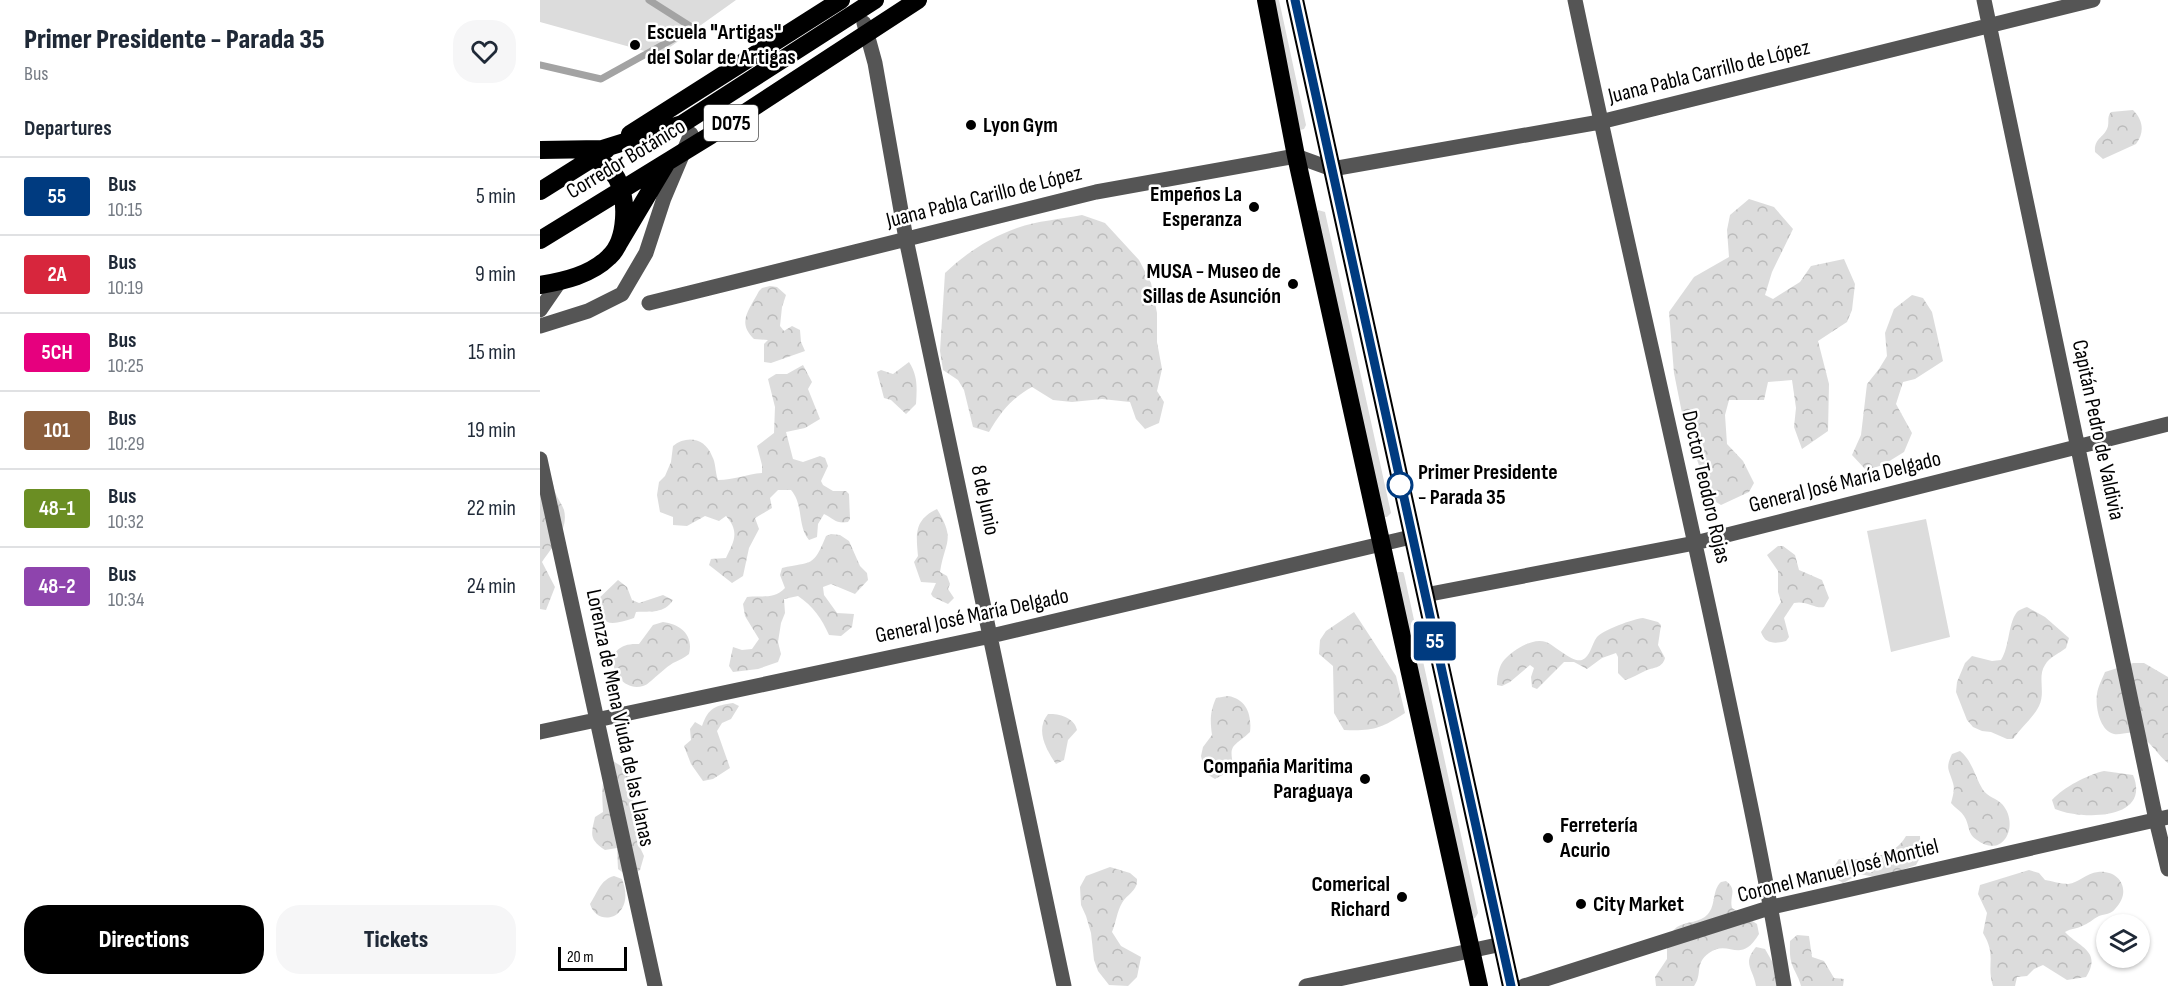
<!DOCTYPE html>
<html lang="en">
<head>
<meta charset="utf-8">
<style>
	body { margin:0; font-family:"Sofia Sans Condensed",sans-serif; background:#f6f6f7; color:#1f2937; height:100vh; display:flex; flex-direction:column; font-size:22px; white-space:nowrap }
	* { box-sizing:border-box; margin:0 }
	p { font-size:20px; color:#747a83 }
	.icon { flex:none; width:33px; height:33px; fill:none; stroke:currentColor; stroke-width:2; stroke-linecap:round; stroke-linejoin:round }
	.map { position:relative; flex:1; overflow:hidden }
	.side { display:flex; flex-direction:column; background:#fff; width:540px }
	.side>* { flex:none }
	.badge { padding:0 12px; border-radius:4px; font-size:21px; line-height:39px }
	.controls { position:absolute; left:1556px; top:914px; display:grid; gap:12px }
	.controls a { display:grid; place-items:center; width:54px; height:54px; border-radius:50%; background:#fff; box-shadow:0 2px 4px #0004; font-size:30px }
	.scale { position:absolute; left:18px; bottom:15px; width:69px; box-sizing:border-box; padding-left:6px; border:3px solid #000; border-top:0; font-size:16px; line-height:21px; white-space:nowrap; color:#000; -webkit-text-stroke:4px #fff; paint-order:stroke }
	.map>.badge { position:absolute; translate:-50% -50%; box-shadow:0 0 0 3px #fff }
	h2 { padding:0 24px; font-size:22px; line-height:54px }
	.round { display:grid; place-items:center; flex:none; width:63px; height:63px; border-radius:24px; background:#f6f6f7 }
	.overview { display:flex; align-items:center; justify-content:space-between; height:102px; padding:0 24px }
	h1 { font-size:28px; font-weight:800; line-height:45px }
	.action { display:flex; gap:12px; margin-top:auto; padding:12px 24px }
	.action a { flex:1; height:69px; border-radius:24px; background:#000; color:#fff; font-size:24px; font-weight:800; line-height:69px; text-align:center }
	.action a+a { background:#f6f6f7; color:#1f2937 }
	ul { padding:0; list-style:none }
	li { display:flex; align-items:center; gap:18px; height:78px; padding:0 24px; border-top:2px solid #e0e1e3 }
	li div { flex:1 }
	li b { display:block; font-size:22px }
	li em { font-style:normal }
	li .badge { min-width:66px; font-weight:700; text-align:center }
	main { display:flex; flex:1; min-height:0 }
	.map>svg:first-child { display:block }
	.green { fill:#dcdcdc }
	.forest { fill:url(#forest-crowns) }
	.lines { fill:none; stroke-linecap:round; stroke-linejoin:round }
	.stream { stroke:#a3a3a3; stroke-width:7 }
	.minor { stroke:#555; stroke-width:15 }
	.highway { stroke:#000; stroke-width:18 }
	.line-casing { stroke:#fff; stroke-width:14 }
	.line { stroke:#003b80; stroke-width:9 }
	.poi-dot { fill:#000; stroke:#fff; stroke-width:2 }
	.stop-dot { fill:#fff; stroke:#003b80; stroke-width:3 }
	.labels { text-anchor:middle; dominant-baseline:central; stroke-width:5; stroke-linejoin:round; paint-order:stroke }
	.shield { fill:#fff; stroke:#4c4c4c; stroke-width:1.5 }
	.shield-label { font-size:21px; font-weight:bold; fill:#000 }
	.poi-label { font-size:22px; font-weight:bold; fill:#000; stroke:#fff; text-anchor:start }
	.street-label { font-size:22px; fill:#000; stroke:#fff }
	.stop-label { font-size:22px; font-weight:bold; fill:#000; stroke:#fff; text-anchor:start }
</style>
</head>
<body>
<main>
<section class="side">
<div class="overview"><div><h1>Primer Presidente - Parada 35</h1><p>Bus</p></div><a class="round"><svg class="icon" aria-label="heart" viewBox="0 0 24 24"><path d="M12 20l-8-8c-3-5 5-10 8-4 3-6 11-1 8 4z"/></svg></a></div>
<h2>Departures</h2>
<ul>
<li><span class="badge" style="background:#003b80;color:#fff">55</span><div><b>Bus</b><p>10:15</p></div><em>5 min</em></li>
<li><span class="badge" style="background:#d7263d;color:#fff">2A</span><div><b>Bus</b><p>10:19</p></div><em>9 min</em></li>
<li><span class="badge" style="background:#e6007e;color:#fff">5CH</span><div><b>Bus</b><p>10:25</p></div><em>15 min</em></li>
<li><span class="badge" style="background:#8b5e3c;color:#fff">101</span><div><b>Bus</b><p>10:29</p></div><em>19 min</em></li>
<li><span class="badge" style="background:#6b8e23;color:#fff">48-1</span><div><b>Bus</b><p>10:32</p></div><em>22 min</em></li>
<li><span class="badge" style="background:#8e44ad;color:#fff">48-2</span><div><b>Bus</b><p>10:34</p></div><em>24 min</em></li>
</ul>
<div class="action"><a>Directions</a><a>Tickets</a></div>
</section>
<div class="map">
<svg width="1628" height="986" viewBox="0 0 1628 986">
	<defs>
		<pattern id="forest-crowns" width="20" height="18" patternUnits="userSpaceOnUse" patternTransform="scale(1.5)"><rect width="20" height="18" fill="#dcdcdc"/><path d="M2 6a3 3 0 1 1 6 0M12 15a3 3 0 1 1 6 0" fill="none" stroke="#bbb"/></pattern>
	</defs>
	<rect width="100%" height="100%" fill="#fff"/>
	<path class="green" d="M 0,0 L 196,0 L 119,55 L 0,22 Z
		M 728,0 L 739,0 L 766,125 L 764,129 L 760,130 Z
		M 778,210 L 785,212 L 851,513 L 847,517 L 843,517 L 776,213 Z
		M 1386,519 L 1410,637 L 1351,652 L 1327,531 Z
		M 857,572 L 863,572 L 864,574 L 938,913 L 935,918 L 932,919 L 855,574 Z"/>
	<path class="forest" d="M 1593,110 C 1603,120 1605,132 1596,144 L 1563,159 L 1555,152 C 1554,137 1565,138 1568,126 C 1569,120 1567,117 1571,112 Z
		M 1209,199 L 1234,207 L 1253,229 L 1232,272 L 1225,295 L 1233,299 L 1260,282 L 1271,266 L 1304,259 L 1315,284 L 1312,310 L 1307,322 L 1278,341 L 1289,384 L 1288,431 L 1262,449 L 1254,427 L 1256,408 L 1252,380 L 1228,382 L 1224,400 L 1189,400 L 1185,415 L 1187,444 L 1203,461 L 1214,483 L 1209,492 L 1181,505 L 1166,496 L 1161,471 L 1144,423 L 1134,373 L 1129,312 L 1154,277 L 1189,257 L 1187,230 L 1190,215 Z
		M 542,215 L 565,223 L 599,260 L 611,283 L 617,313 L 617,342 L 622,369 L 617,391 L 624,402 L 619,423 L 605,429 L 596,419 L 590,402 L 562,399 L 532,402 L 513,400 L 492,387 C 472,398 461,411 449,432 L 433,427 L 424,390 L 418,380 L 403,370 L 400,351 L 405,273 C 426,253 449,238 477,228 C 497,221 521,219 542,215 Z
		M 230,286 L 237,287 L 246,295 L 242,307 L 240,326 L 244,331 L 252,326 L 260,330 L 261,342 L 265,351 L 231,363 L 224,362 L 224,344 L 228,340 L 214,339 C 196,322 210,309 219,291 L 222,288 Z
		M 1372,295 L 1383,298 L 1392,312 L 1403,361 L 1375,379 L 1363,382 L 1356,404 L 1372,433 L 1364,452 L 1343,465 L 1326,470 L 1312,455 L 1321,435 L 1327,384 L 1339,369 L 1347,356 L 1345,333 L 1354,309 Z
		M 369,362 C 378,376 377,388 376,404 L 366,414 L 351,400 L 344,398 L 337,372 L 341,370 L 353,374 Z
		M 263,365 L 272,382 L 268,389 L 280,419 L 265,428 L 246,432 L 253,459 L 263,462 L 280,456 L 285,458 L 288,466 L 281,481 L 283,485 L 293,491 L 306,491 L 309,494 L 310,519 L 308,522 C 296,524 294,519 284,514 L 278,524 L 277,537 L 269,540 C 257,526 264,505 251,490 L 238,490 L 230,498 L 232,508 L 215,518 L 219,529 L 209,548 L 203,576 L 192,583 L 169,565 L 171,559 L 186,558 C 194,541 200,532 186,516 L 179,521 L 165,516 L 147,526 L 133,525 L 133,517 L 120,512 L 117,495 L 119,482 L 125,476 L 131,462 L 133,446 C 147,435 165,438 172,456 C 176,463 175,472 178,480 C 194,480 207,474 222,473 L 222,465 L 217,446 L 234,433 L 235,407 L 228,379 L 236,374 L 247,374 Z
		M 0,471 C 13,475 12,481 15,492 C 17,498 22,504 24,510 C 29,530 12,547 2,562 L 15,587 L 6,610 L 0,609 Z
		M 397,509 C 416,541 405,540 400,572 L 407,576 L 410,584 L 408,589 L 414,598 L 408,604 L 393,597 L 391,594 L 396,583 L 381,582 L 374,562 L 378,556 C 376,534 374,520 397,509 Z
		M 291,534 L 300,535 L 309,541 L 320,566 L 327,573 L 328,580 L 315,594 L 291,584 L 283,587 L 284,595 L 297,613 L 314,614 L 312,627 L 301,636 L 289,635 C 282,619 273,606 258,596 L 244,599 L 245,613 L 241,623 L 238,642 L 241,654 L 238,662 L 218,669 L 193,672 L 189,666 L 193,647 L 202,650 L 212,649 L 219,639 L 205,616 L 203,604 L 207,597 C 221,595 234,600 245,588 L 240,575 L 242,568 C 272,561 273,568 286,536 Z
		M 1238,546 L 1243,546 L 1255,555 L 1259,570 L 1282,580 L 1289,598 L 1284,607 C 1275,609 1266,600 1254,603 L 1244,618 L 1249,637 L 1246,641 C 1235,644 1225,644 1221,632 L 1241,602 L 1238,592 L 1238,571 L 1227,555 Z
		M 78,580 L 87,587 L 92,600 L 99,603 L 123,595 L 133,600 C 124,614 111,611 96,612 L 94,618 C 72,625 61,628 55,602 Z
		M 1487,607 L 1505,617 L 1529,638 L 1526,648 C 1520,653 1509,657 1505,665 C 1497,677 1506,692 1499,706 C 1493,718 1481,727 1473,739 L 1467,739 L 1451,732 L 1442,731 L 1433,727 L 1427,720 L 1416,692 L 1417,682 L 1425,663 L 1432,656 L 1452,661 L 1461,660 C 1470,646 1468,621 1478,611 C 1481,609 1484,608 1487,607 Z
		M 814,612 L 856,676 L 865,713 C 840,729 833,731 804,730 L 794,713 L 793,666 L 779,654 L 780,640 L 786,631 Z
		M 1103,618 L 1118,622 L 1121,625 L 1118,645 L 1125,658 C 1122,669 1113,667 1105,671 C 1098,674 1092,678 1085,680 L 1078,673 L 1078,657 L 1076,653 L 1062,658 L 1047,669 L 1034,662 L 1024,662 L 997,689 L 992,687 L 991,677 L 994,668 L 990,665 L 970,682 L 962,686 L 957,685 C 957,676 959,665 965,659 C 973,650 993,637 1006,642 C 1016,646 1032,663 1042,660 C 1051,656 1051,645 1057,637 C 1063,630 1093,619 1103,618 Z
		M 123,622 C 140,624 154,635 149,654 C 144,658 139,660 133,663 C 125,668 118,675 111,681 C 108,683 107,685 103,686 C 75,695 55,641 99,644 L 113,625 Z
		M 1593,663 L 1604,663 L 1628,677 L 1628,763 C 1616,754 1609,737 1593,733 C 1587,732 1580,735 1574,734 C 1560,731 1555,707 1557,694 C 1558,687 1562,679 1565,672 Z
		M 688,696 C 707,699 712,716 710,732 C 693,748 688,743 694,769 L 675,779 L 665,773 L 661,756 L 663,747 L 672,735 C 670,720 670,712 676,698 Z
		M 193,703 L 199,706 L 191,719 L 182,723 L 177,731 L 190,768 L 173,779 L 163,781 L 151,764 L 144,746 L 151,740 L 150,729 L 155,722 L 162,726 C 169,707 175,706 193,703 Z
		M 508,714 C 519,713 535,718 537,730 L 528,740 L 524,760 L 516,764 C 506,749 495,730 508,714 Z
		M 1420,751 C 1432,760 1435,777 1443,790 C 1448,797 1456,798 1462,804 C 1480,824 1464,860 1437,840 C 1427,834 1430,825 1424,816 C 1421,811 1415,808 1411,803 C 1413,796 1415,789 1413,783 C 1409,769 1405,769 1412,754 Z
		M 73,761 L 89,771 L 93,799 L 91,807 L 104,817 L 97,841 L 104,856 L 100,870 L 89,877 L 78,869 L 77,848 L 65,850 C 49,839 51,835 55,817 L 63,812 C 62,789 60,781 73,761 Z
		M 1564,771 L 1593,775 C 1612,821 1541,820 1515,809 L 1512,800 C 1524,787 1547,775 1564,771 Z
		M 1366,836 L 1380,836 L 1381,856 L 1376,865 L 1339,878 L 1320,874 L 1303,883 L 1295,878 L 1293,868 L 1299,859 C 1323,860 1353,859 1366,836 Z
		M 570,867 L 590,873 L 597,879 C 598,891 587,894 582,903 C 577,911 576,923 572,932 L 581,946 L 601,957 L 597,977 L 588,986 L 569,985 L 558,971 L 554,960 L 551,933 L 546,916 L 541,905 L 540,887 L 546,876 Z
		M 1489,870 L 1499,873 L 1505,880 C 1512,881 1521,884 1528,884 C 1539,883 1546,873 1558,872 C 1581,870 1592,892 1575,909 C 1571,914 1565,914 1559,916 C 1553,919 1548,924 1542,926 C 1536,929 1532,928 1525,932 C 1540,948 1562,951 1546,977 L 1527,980 L 1503,965 L 1494,969 L 1487,976 L 1477,977 L 1475,986 L 1453,986 C 1446,965 1457,956 1443,933 L 1447,913 L 1438,894 L 1440,885 Z
		M 74,876 L 82,879 C 97,917 58,930 50,904 C 58,892 60,880 74,876 Z
		M 1186,881 C 1198,890 1189,896 1192,908 L 1217,924 L 1219,934 C 1200,966 1189,938 1169,953 C 1154,964 1163,974 1154,986 L 1116,986 L 1115,977 L 1127,959 L 1127,938 C 1130,935 1133,930 1137,927 C 1147,921 1160,923 1168,914 C 1176,905 1172,890 1181,882 Z
		M 1257,935 L 1269,936 L 1272,957 L 1284,961 L 1294,978 L 1304,979 L 1303,986 L 1261,986 C 1259,978 1256,974 1253,967 C 1249,959 1250,949 1250,941 Z
		M 1216,947 L 1225,949 L 1233,963 L 1240,986 L 1216,986 C 1213,968 1202,964 1216,947 Z"/>
	<g class="lines">
		<path class="stream" d="M 0,65 L 61,79 L 153,28 L 109,0"/>
		<path class="minor" d="M 1035,0 C 1083,230 1138,458 1186,688 C 1207,787 1228,886 1244,986
			M 1444,0 L 1616,820 L 1628,869
			M 324,23 L 335,63 L 366,239 L 524,986
			M 109,303 L 556,192 L 756,156 L 792,169 L 1060,122 L 1553,0
			M 0,310 L 20,281
			M 0,326 L 48,311 L 82,294 L 106,253 L 124,198 L 151,134
			M 0,459 L 115,986
			M 885,595 L 1155,543 L 1628,424
			M 0,732 L 451,636 L 871,537
			M 766,986 L 962,944
			M 984,986 L 1232,907 L 1628,817"/>
		<path class="highway" d="M 726,0 L 756,156 L 939,986
			M 755,0 L 971,986
			M 90,134 L 301,0
			M 0,150 L 62,149 L 142,124 L 335,0
			M 0,191 L 67,149
			M 0,240 L 171,135 L 378,0
			M 76,248 L 126,164
			M 0,285 C 24,281 51,275 69,257 C 79,248 83,233 84,219 C 86,186 76,165 44,154"/>
	</g>
	<g class="lines">
		<g class="line-casing">
			<path id="line" d="M 755,0 L 971,986"/>
		</g>
		<use href="#line" class="line"/>
	</g>
	<g class="poi-dot">
		<circle cx="95" cy="45" r="6"/>
		<circle cx="431" cy="125" r="6"/>
		<circle cx="714" cy="207" r="6"/>
		<circle cx="753" cy="284" r="6"/>
		<circle cx="825" cy="779" r="6"/>
		<circle cx="1008" cy="838" r="6"/>
		<circle cx="862" cy="897" r="6"/>
		<circle cx="1041" cy="904" r="6"/>
	</g>
	<circle class="stop-dot" cx="860" cy="485" r="12"/>
	<g class="labels">
		<rect class="shield" x="164" y="105" width="54" height="36" rx="4.5"/>
		<g class="shield-label">
			<text x="191" y="123">D075</text>
		</g>
		<g class="poi-label">
			<text x="107" y="32">Escuela "Artigas"<tspan x="107" dy="25">del Solar de Artigas</tspan></text>
			<text x="443" y="125">Lyon Gym</text>
			<text x="702" y="194" text-anchor="end">Empeños La<tspan x="702" dy="25">Esperanza</tspan></text>
			<text x="741" y="271" text-anchor="end">MUSA - Museo de<tspan x="741" dy="25">Sillas de Asunción</tspan></text>
			<text x="813" y="766" text-anchor="end">Compañia Maritima<tspan x="813" dy="25">Paraguaya</tspan></text>
			<text x="1020" y="825">Ferretería<tspan x="1020" dy="25">Acurio</tspan></text>
			<text x="850" y="884" text-anchor="end">Comerical<tspan x="850" dy="25">Richard</tspan></text>
			<text x="1053" y="904">City Market</text>
		</g>
		<g class="street-label">
			<text transform="translate(1169 72) rotate(-14)">Juana Pabla Carrillo de López</text>
			<text transform="translate(86 159) rotate(-31)">Corredor Botánico</text>
			<text transform="translate(444 197) rotate(-14)">Juana Pabla Carillo de López</text>
			<text transform="translate(1558 430) rotate(78)">Capitán Pedro de Valdivia</text>
			<text transform="translate(1305 482) rotate(-14)">General José María Delgado</text>
			<text transform="translate(1166 487) rotate(77)">Doctor Teodoro Rojas</text>
			<text transform="translate(445 500) rotate(78)">8 de Junio</text>
			<text transform="translate(432 616) rotate(-12)">General José María Delgado</text>
			<text transform="translate(80 718) rotate(78)">Lorenza de Mena Viuda de las Llanas</text>
			<text transform="translate(1298 871) rotate(-14)">Coronel Manuel José Montiel</text>
		</g>
		<g class="stop-label">
			<text x="878" y="472">Primer Presidente<tspan x="878" dy="25">- Parada 35</tspan></text>
		</g>
	</g>
</svg>
<div class="controls">
<a><svg class="icon" aria-label="layers" viewBox="0 0 24 24"><path d="M12 4l9 5-9 5-9-5zM3 14l9 5 9-5"/></svg></a>
</div>
<div class="scale">20 m</div>
<b class="badge" style="left:895px;top:641px;background:#003b80;color:#fff">55</b>
</div>
</main>
</body>
</html>
